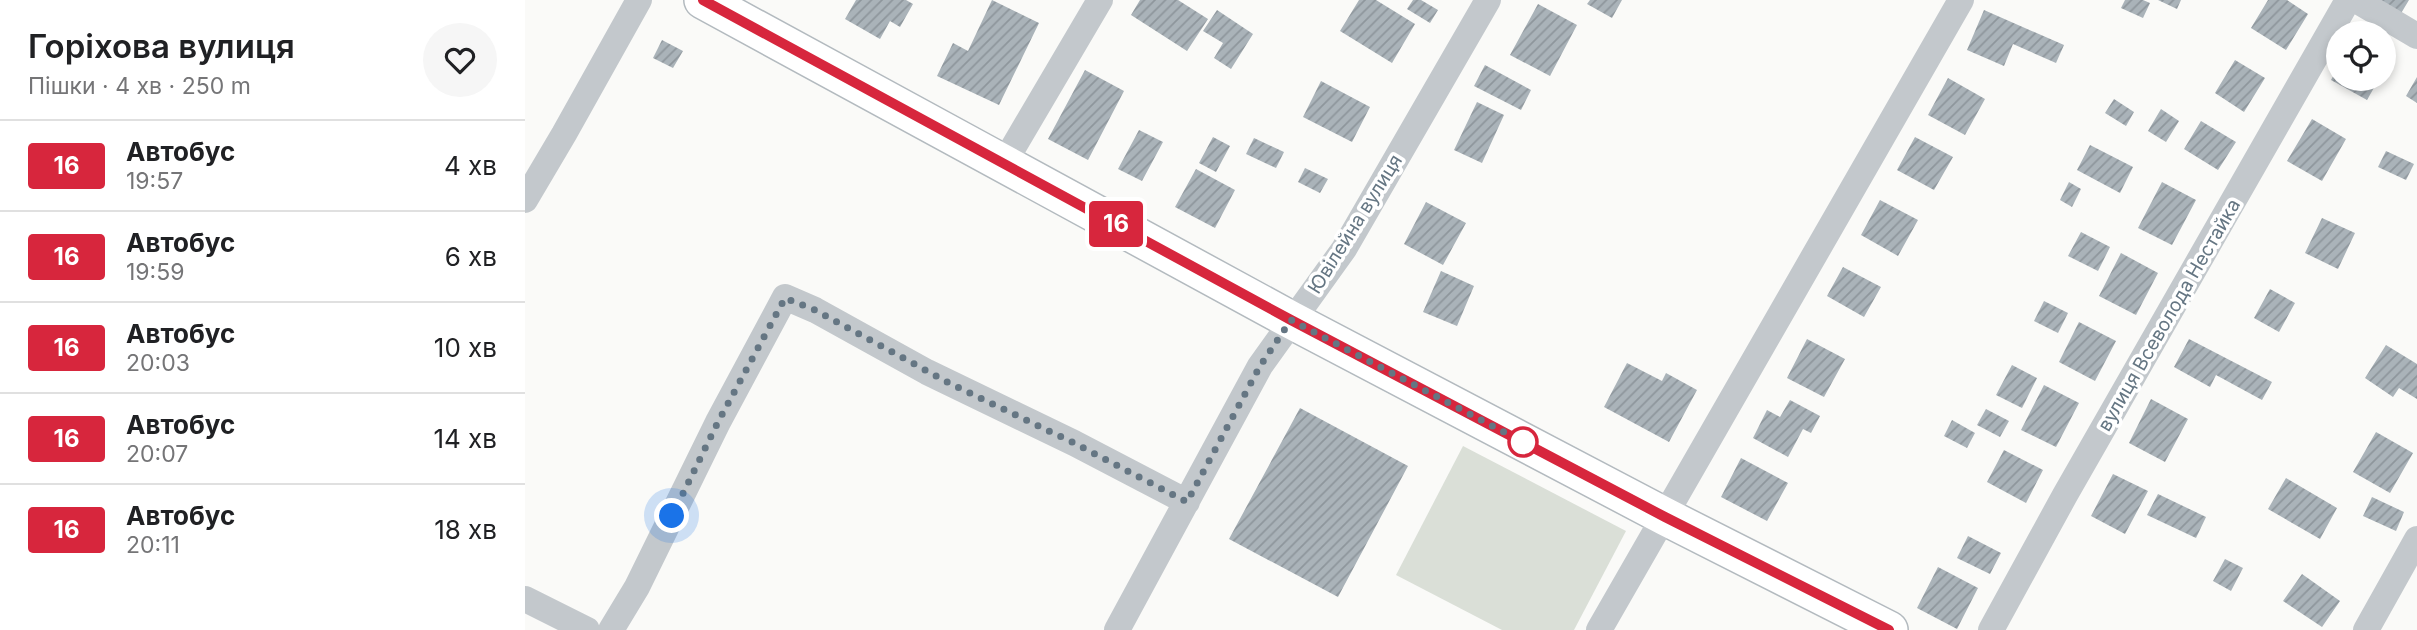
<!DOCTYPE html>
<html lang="uk">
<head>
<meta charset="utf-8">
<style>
	body { margin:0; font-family:Inter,sans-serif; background:#f6f6f6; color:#202124; height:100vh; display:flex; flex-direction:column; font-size:26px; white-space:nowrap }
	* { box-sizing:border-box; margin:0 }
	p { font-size:23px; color:#757577 }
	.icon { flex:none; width:38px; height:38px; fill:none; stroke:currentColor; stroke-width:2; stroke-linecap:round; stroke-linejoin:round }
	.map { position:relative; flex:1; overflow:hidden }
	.side { display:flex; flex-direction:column; background:#fff; width:525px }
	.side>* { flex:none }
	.badge { padding:0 14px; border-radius:5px; font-size:24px; line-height:46px }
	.tools { position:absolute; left:1801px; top:21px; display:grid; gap:14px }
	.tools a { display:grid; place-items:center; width:70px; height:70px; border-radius:50%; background:#fff; box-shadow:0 4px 10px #0003; font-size:35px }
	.you { position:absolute; width:35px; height:35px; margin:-18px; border:5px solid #fff; border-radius:50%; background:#1a73e8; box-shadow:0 0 0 10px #1a73e833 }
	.map>.badge { position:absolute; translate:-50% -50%; box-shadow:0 0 0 4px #fff }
	.round { display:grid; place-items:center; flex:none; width:74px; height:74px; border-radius:37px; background:#f6f6f6 }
	.overview { display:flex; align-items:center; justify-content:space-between; height:119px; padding:0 28px }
	h1 { font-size:33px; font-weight:600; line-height:52px }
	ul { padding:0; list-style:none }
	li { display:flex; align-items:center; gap:21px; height:91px; padding:0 28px; border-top:2px solid #e0e0e0 }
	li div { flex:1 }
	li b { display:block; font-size:26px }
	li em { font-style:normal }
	li .badge { min-width:77px; font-weight:700; text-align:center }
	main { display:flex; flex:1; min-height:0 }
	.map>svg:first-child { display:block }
	.green { fill:#dadfd7 }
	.building { fill:url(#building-hatch) }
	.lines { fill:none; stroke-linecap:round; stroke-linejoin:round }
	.secondary-casing { stroke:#b3babf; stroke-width:40 }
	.street { stroke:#c3c8cc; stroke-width:26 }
	.secondary { stroke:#fff; stroke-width:37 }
	.line-casing { stroke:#fff; stroke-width:16 }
	.line { stroke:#d7263d; stroke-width:10 }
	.walk { stroke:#657683; stroke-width:7; stroke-dasharray:0 12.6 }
	.stop-dot { fill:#fff; stroke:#d7263d; stroke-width:3.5 }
	.labels { text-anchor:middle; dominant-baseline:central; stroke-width:7; stroke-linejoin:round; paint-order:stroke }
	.street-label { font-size:19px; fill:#657683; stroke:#fff }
</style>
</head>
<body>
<main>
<section class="side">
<div class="overview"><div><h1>Горіхова вулиця</h1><p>Пішки · 4 хв · 250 m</p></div><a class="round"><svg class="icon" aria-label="heart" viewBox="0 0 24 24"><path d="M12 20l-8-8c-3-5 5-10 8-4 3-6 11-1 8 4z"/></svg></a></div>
<ul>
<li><span class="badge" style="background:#d7263d;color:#fff">16</span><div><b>Автобус</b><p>19:57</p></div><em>4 хв</em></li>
<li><span class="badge" style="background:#d7263d;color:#fff">16</span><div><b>Автобус</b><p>19:59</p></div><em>6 хв</em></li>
<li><span class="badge" style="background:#d7263d;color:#fff">16</span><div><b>Автобус</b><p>20:03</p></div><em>10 хв</em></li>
<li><span class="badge" style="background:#d7263d;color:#fff">16</span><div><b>Автобус</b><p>20:07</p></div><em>14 хв</em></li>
<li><span class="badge" style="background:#d7263d;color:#fff">16</span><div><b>Автобус</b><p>20:11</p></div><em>18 хв</em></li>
</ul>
</section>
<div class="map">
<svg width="1892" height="630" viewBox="0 0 1892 630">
	<defs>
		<pattern id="building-hatch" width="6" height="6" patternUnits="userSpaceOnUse" patternTransform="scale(1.75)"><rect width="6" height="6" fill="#aab3b9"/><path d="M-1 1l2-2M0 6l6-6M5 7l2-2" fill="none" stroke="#8e969c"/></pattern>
	</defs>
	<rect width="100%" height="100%" fill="#fafaf8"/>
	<path class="green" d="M 938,446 L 1101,531 L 1049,630 L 977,630 L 871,575 Z"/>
	<path class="building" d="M 331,0 L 381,0 L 388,4 L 375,27 L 365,21 L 355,39 L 320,19 Z
		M 467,0 L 514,23 L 474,105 L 412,76 L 428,43 L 443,51 Z
		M 615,0 L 653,0 L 683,19 L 662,51 L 606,15 Z
		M 834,0 L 851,0 L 890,24 L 867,63 L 815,31 Z
		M 888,0 L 896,0 L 913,10 L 905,23 L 882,9 Z
		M 1065,0 L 1097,0 L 1087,18 L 1062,4 Z
		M 1600,0 L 1618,0 L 1625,3 L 1618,18 L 1596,8 Z
		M 1633,0 L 1656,0 L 1652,9 Z
		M 1743,0 L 1762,0 L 1783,14 L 1761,50 L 1726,28 Z
		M 1851,0 L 1884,0 L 1875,15 Z
		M 1013,4 L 1052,25 L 1025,76 L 985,55 Z
		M 692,10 L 728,34 L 706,69 L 689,58 L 698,43 L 678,31 Z
		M 1459,10 L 1539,45 L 1531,63 L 1488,44 L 1479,66 L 1442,50 Z
		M 137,40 L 158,51 L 148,68 L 128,58 Z
		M 1710,60 L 1740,78 L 1719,112 L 1690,93 Z
		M 960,65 L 1006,90 L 996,110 L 949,86 Z
		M 1813,67 L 1813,79 L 1854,79 L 1842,100 L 1806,80 Z
		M 560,70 L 599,91 L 563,160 L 523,139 Z
		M 1892,77 L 1892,103 L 1881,96 Z
		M 1423,78 L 1460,99 L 1440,135 L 1403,115 Z
		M 796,81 L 845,107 L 827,142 L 778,117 Z
		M 1589,99 L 1609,112 L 1601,126 L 1580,113 Z
		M 952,102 L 979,115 L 957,163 L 929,150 Z
		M 1636,109 L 1654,121 L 1641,142 L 1623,131 Z
		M 1787,119 L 1821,139 L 1797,181 L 1762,161 Z
		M 1676,121 L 1711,142 L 1693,170 L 1659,149 Z
		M 614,130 L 638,142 L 617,181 L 593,169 Z
		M 688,137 L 705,146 L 691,172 L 674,163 Z
		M 1390,137 L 1428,157 L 1409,190 L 1372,170 Z
		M 729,138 L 759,152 L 751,168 L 721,154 Z
		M 1565,145 L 1608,167 L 1595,193 L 1552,170 Z
		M 1861,151 L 1889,164 L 1881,180 L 1853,167 Z
		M 780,168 L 803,179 L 795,193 L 773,182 Z
		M 671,169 L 710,190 L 690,228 L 650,207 Z
		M 1544,182 L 1556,189 L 1547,207 L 1535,200 Z
		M 1637,182 L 1671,200 L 1647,245 L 1613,228 Z
		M 1355,200 L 1393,220 L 1373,256 L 1336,235 Z
		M 901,202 L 941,223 L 918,265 L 879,244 Z
		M 1797,218 L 1830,233 L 1813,269 L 1780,253 Z
		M 1556,232 L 1585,247 L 1573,271 L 1543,256 Z
		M 1596,253 L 1633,273 L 1611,315 L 1574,296 Z
		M 1318,267 L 1356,287 L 1339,317 L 1302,296 Z
		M 916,271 L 949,286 L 932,326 L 898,312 Z
		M 1745,289 L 1770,303 L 1754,332 L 1729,318 Z
		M 1519,301 L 1543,313 L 1533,333 L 1509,321 Z
		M 1554,322 L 1591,341 L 1570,381 L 1534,362 Z
		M 1282,339 L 1320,359 L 1299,397 L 1262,378 Z
		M 1664,339 L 1747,382 L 1737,400 L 1691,375 L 1685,387 L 1649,367 Z
		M 1861,345 L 1892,364 L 1892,399 L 1874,388 L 1868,397 L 1840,378 Z
		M 1102,363 L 1137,381 L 1141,373 L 1172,390 L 1144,442 L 1079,407 Z
		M 1487,365 L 1512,378 L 1497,408 L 1471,395 Z
		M 1519,385 L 1554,403 L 1531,447 L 1496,430 Z
		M 1626,399 L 1663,419 L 1640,462 L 1604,443 Z
		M 1265,400 L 1295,416 L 1286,433 L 1278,429 L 1263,457 L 1228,438 L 1242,410 L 1255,417 Z
		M 775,408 L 883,466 L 813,597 L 704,539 Z
		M 1461,409 L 1484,421 L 1475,437 L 1452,425 Z
		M 1427,420 L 1450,433 L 1442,448 L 1419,436 Z
		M 1851,432 L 1888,453 L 1865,493 L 1828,472 Z
		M 1479,450 L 1518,470 L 1501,503 L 1462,482 Z
		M 1216,458 L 1263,483 L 1242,521 L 1196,497 Z
		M 1588,474 L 1623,491 L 1600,534 L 1566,516 Z
		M 1761,478 L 1812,508 L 1795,539 L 1743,509 Z
		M 1633,494 L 1681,517 L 1671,538 L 1622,515 Z
		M 1847,497 L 1879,512 L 1871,531 L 1838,516 Z
		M 1443,536 L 1476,553 L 1465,574 L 1432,558 Z
		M 1700,559 L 1718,568 L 1706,591 L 1688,581 Z
		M 1413,567 L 1453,588 L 1432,629 L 1392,608 Z
		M 1777,574 L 1815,601 L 1797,627 L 1758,601 Z"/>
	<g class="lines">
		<g class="secondary-casing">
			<path id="secondary" d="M 178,0 L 766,320 L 1141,517 L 1364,630"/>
		</g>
		<path class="street" d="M 1831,0 L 1892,36
			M 479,163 L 575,0
			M 0,200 L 39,134 L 114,0
			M 0,599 L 62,630
			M 86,630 L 112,587 L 193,422 L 260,297 L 290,310 L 402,372 L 549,443 L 662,502
			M 592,630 L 735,366 L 819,249 L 963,0
			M 1074,630 L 1436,0
			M 1466,630 L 1540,495 L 1823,0
			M 1841,630 L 1892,539"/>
		<use href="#secondary" class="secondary"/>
	</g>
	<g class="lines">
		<g class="line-casing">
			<path id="line" d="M 178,0 L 766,320 L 1140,517 L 1364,630"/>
		</g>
		<use href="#line" class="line"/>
		<path class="walk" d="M 147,516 L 193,422 L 260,298 L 290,310 L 426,384 L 549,443 L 662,502 L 735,366 L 766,320 L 998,442"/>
	</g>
	<circle class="stop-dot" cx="998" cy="442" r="14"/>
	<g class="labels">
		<g class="street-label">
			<text transform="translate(830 224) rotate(-58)">Ювілейна вулиця</text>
			<text transform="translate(1644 315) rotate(-60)">вулиця Всеволода Нестайка</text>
		</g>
	</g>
</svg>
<div class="tools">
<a><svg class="icon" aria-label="locate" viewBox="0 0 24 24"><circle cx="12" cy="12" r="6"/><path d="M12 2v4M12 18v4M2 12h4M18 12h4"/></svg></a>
</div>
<div class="you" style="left:147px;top:516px"></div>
<b class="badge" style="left:591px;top:224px;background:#d7263d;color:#fff">16</b>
</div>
</main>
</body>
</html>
